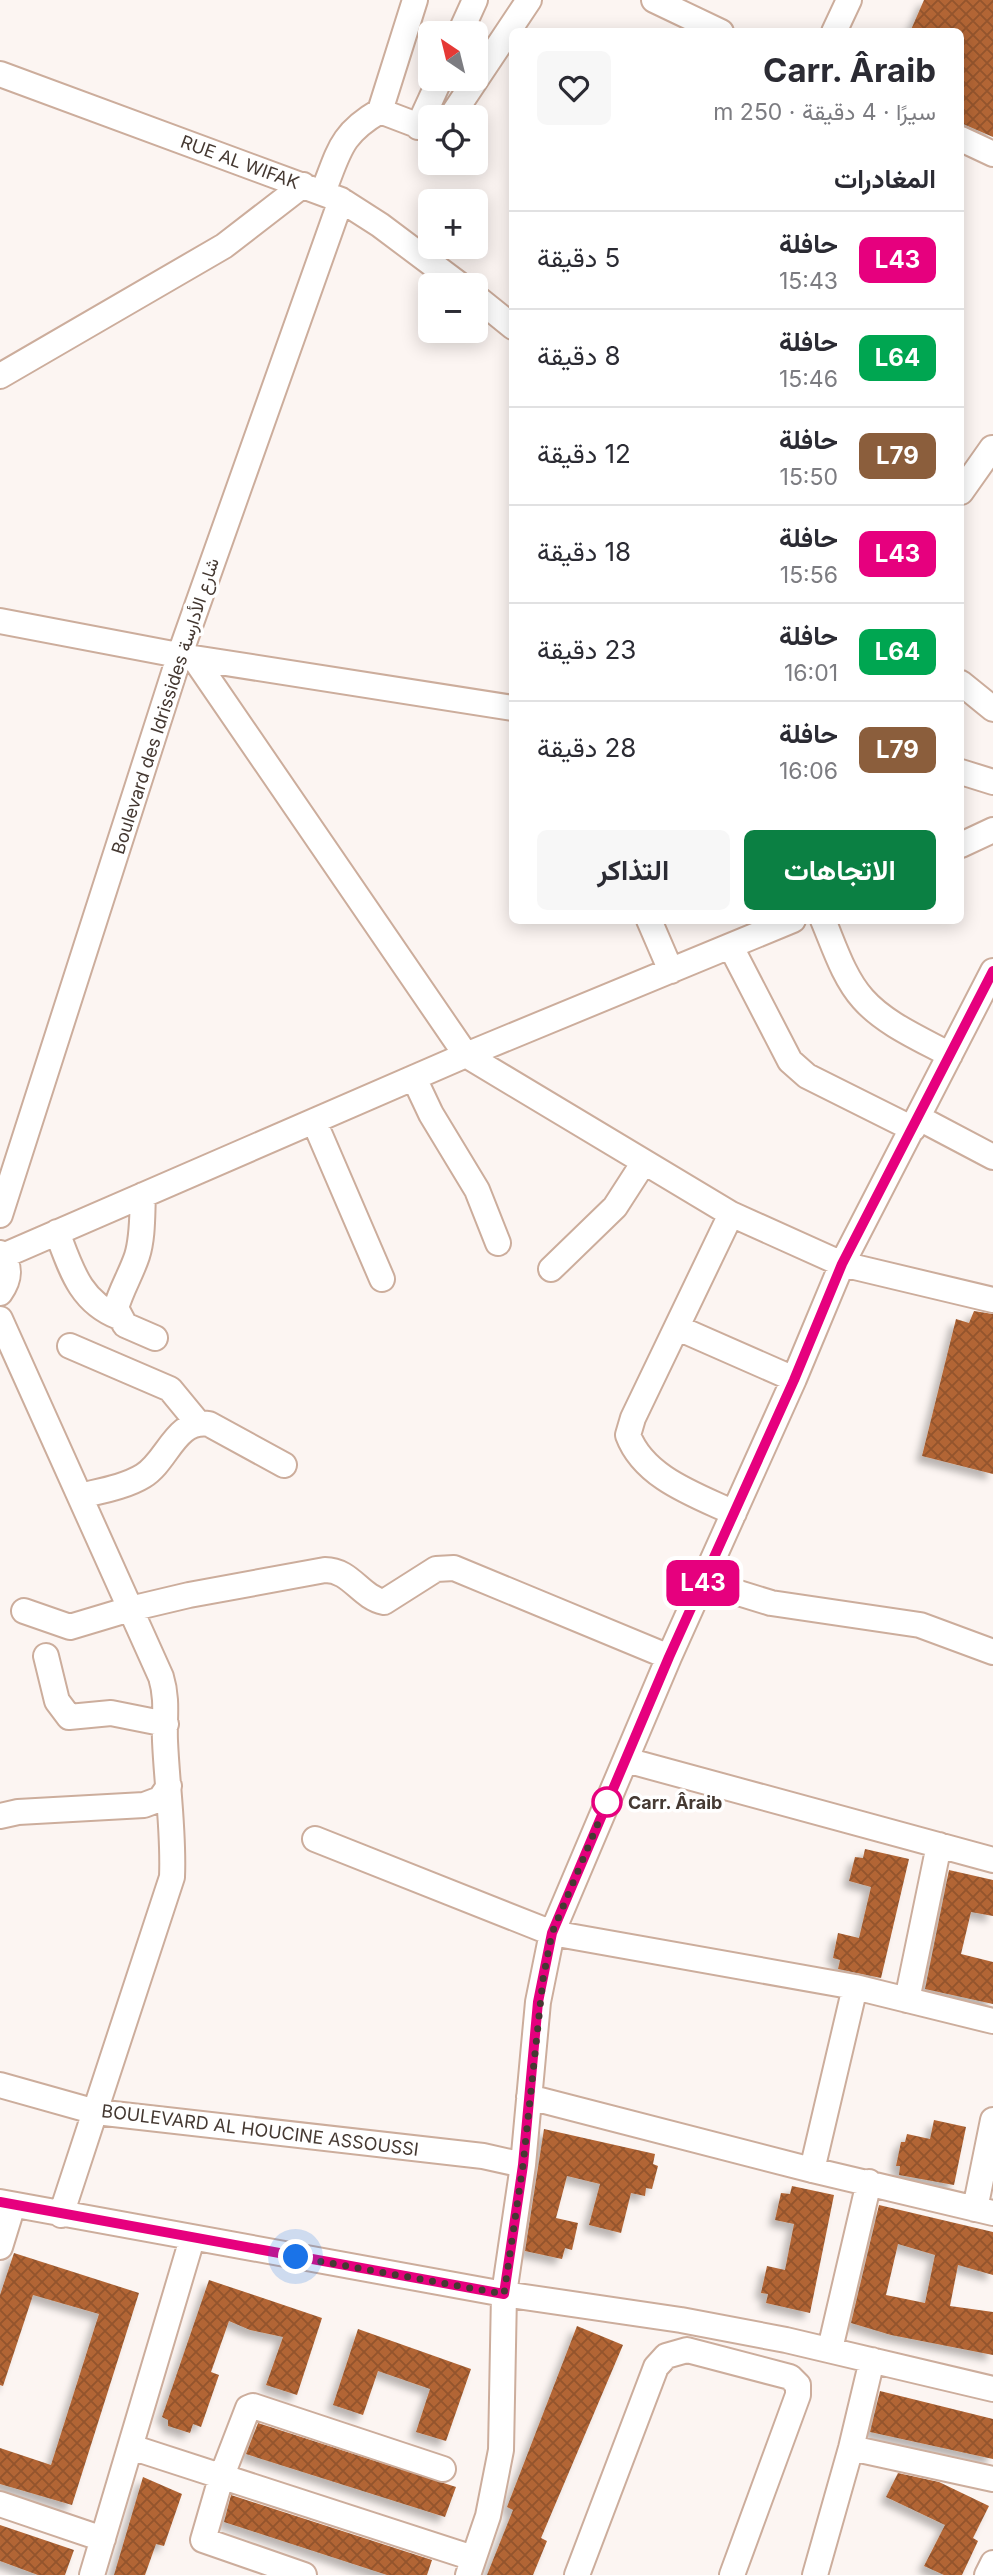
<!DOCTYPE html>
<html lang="ar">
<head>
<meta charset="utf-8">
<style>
	body { margin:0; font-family:Inter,Vazirmatn,sans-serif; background:#f7f7f7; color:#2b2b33; direction:rtl; height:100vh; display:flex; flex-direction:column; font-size:26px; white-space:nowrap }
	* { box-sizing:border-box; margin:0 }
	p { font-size:23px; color:#7c7c81 }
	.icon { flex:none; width:38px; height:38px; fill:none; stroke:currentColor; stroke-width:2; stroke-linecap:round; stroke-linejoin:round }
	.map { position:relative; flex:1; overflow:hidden; direction:ltr }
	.drawer { position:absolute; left:509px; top:28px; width:455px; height:896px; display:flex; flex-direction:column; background:#fff; border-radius:10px; box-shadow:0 4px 18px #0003; direction:rtl }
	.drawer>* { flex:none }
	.badge { padding:0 14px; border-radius:10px; font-size:24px; line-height:46px }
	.needle { width:46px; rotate:325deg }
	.controls { position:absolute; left:418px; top:21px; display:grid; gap:14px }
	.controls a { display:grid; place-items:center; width:70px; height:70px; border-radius:10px; background:#fff; box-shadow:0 4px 18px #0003; font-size:35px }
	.you { position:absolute; width:35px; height:35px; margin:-18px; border:5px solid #fff; border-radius:50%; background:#1a73e8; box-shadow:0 0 0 10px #1a73e833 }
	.map>.badge { position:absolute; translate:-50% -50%; box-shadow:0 0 0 4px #fff }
	h2 { padding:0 28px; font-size:26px; line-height:63px }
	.round { display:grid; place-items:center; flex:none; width:74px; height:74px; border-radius:10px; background:#f7f7f7 }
	.summary { display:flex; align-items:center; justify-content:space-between; height:119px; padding:0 28px }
	h1 { font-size:33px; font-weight:700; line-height:52px }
	.cta { display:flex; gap:14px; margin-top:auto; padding:14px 28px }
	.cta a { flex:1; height:80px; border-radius:10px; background:#0b8043; color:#fff; font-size:28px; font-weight:700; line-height:80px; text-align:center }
	.cta a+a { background:#f7f7f7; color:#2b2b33 }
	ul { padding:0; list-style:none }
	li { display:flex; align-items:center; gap:21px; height:98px; padding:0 28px; border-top:2px solid #e1e1e2 }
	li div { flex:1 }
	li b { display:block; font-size:26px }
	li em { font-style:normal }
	li .badge { min-width:77px; font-weight:700; text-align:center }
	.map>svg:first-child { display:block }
	.building { fill:url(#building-cross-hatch); fill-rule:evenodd; filter:url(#shadow) }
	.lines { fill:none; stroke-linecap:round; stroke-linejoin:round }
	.minor-casing { stroke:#ccad9c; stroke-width:28 }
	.minor { stroke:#fff; stroke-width:24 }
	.line-casing { stroke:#fff; stroke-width:16 }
	.line { stroke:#e6007e; stroke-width:10 }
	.walk { stroke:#453932; stroke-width:7; stroke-dasharray:0 12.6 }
	.stop-dot { fill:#fff; stroke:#e6007e; stroke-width:3.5 }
	.labels { text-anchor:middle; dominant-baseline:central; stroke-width:7; stroke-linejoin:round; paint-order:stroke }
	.street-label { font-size:18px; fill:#453932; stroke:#fff }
	.stop-label { font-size:18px; font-weight:bold; fill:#453932; stroke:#fff; text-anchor:start }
</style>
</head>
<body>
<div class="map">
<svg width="993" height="2575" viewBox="0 0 993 2575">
	<defs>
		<pattern id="building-cross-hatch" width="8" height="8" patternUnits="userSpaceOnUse" patternTransform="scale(1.75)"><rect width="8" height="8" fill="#b26534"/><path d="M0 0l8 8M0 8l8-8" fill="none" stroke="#93542d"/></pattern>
		<filter id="shadow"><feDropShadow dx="-6" dy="6" stdDeviation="3.5" flood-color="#0004"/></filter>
	</defs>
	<rect width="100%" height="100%" fill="#fcf5f2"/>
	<path class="building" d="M 924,0 L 993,0 L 993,137 L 961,123 L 961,32 L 910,32 Z
		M 974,1311 L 993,1314 L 993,1474 L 922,1456 L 956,1319 L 969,1323 Z
		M 865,1849 L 909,1859 L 881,1978 L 838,1969 L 840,1960 L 833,1958 L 838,1933 L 859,1938 L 871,1887 L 849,1881 L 855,1857 L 863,1858 Z
		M 949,1870 L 993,1880 L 993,1916 L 971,1912 L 961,1954 L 993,1962 L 993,2004 L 925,1989 Z
		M 934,2120 L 966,2127 L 954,2185 L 899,2175 L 900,2166 L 896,2166 L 901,2142 L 905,2142 L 907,2134 L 930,2139 Z
		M 544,2129 L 655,2154 L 653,2164 L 658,2166 L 652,2189 L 646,2188 L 645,2196 L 631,2193 L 621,2233 L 589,2225 L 600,2184 L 567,2176 L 556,2218 L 578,2223 L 572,2250 L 565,2248 L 562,2259 L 525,2251 Z
		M 792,2186 L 834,2195 L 810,2313 L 766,2303 L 768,2294 L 761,2293 L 767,2266 L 785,2270 L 794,2224 L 775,2220 L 781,2193 L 790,2194 Z
		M 879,2205 L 993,2232 L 993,2275 L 958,2265 L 950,2306 L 993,2312 L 993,2355 L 891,2335 L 851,2323 ZM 898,2244 L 935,2255 L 925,2303 L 886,2295 Z
		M 14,2253 L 139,2293 L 72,2505 L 0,2484 L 0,2448 L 51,2465 L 99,2314 L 33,2295 L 3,2386 L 0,2385 L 0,2295 Z
		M 209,2280 L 322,2318 L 297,2395 L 266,2385 L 283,2337 L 250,2330 L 229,2321 L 211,2372 L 219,2375 L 201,2427 L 193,2424 L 190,2433 L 168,2426 L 168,2420 L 162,2417 Z
		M 577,2326 L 623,2345 L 541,2538 L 547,2541 L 533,2575 L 487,2575 L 513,2510 L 507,2507 Z
		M 358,2329 L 471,2369 L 446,2441 L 416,2432 L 430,2389 L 378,2371 L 363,2415 L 333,2405 Z
		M 880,2391 L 993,2419 L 993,2459 L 870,2432 Z
		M 258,2423 L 456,2487 L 445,2517 L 246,2454 Z
		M 898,2473 L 939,2482 L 989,2506 L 973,2538 L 978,2541 L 962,2575 L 944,2575 L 924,2566 L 945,2525 L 886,2497 Z
		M 143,2477 L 182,2494 L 164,2546 L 156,2544 L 145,2575 L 114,2575 Z
		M 231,2495 L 432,2560 L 427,2575 L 387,2575 L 224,2522 Z
		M 0,2525 L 74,2550 L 65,2575 L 38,2575 L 0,2561 Z"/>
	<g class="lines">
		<g class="minor-casing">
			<path id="minor" d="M 654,0 L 721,32
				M 834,32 L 849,0
				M 460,33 L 475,0
				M 0,74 L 341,200 L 380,225 L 460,285
				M 380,111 L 430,130
				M 451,117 L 529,0
				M 418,127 L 440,79
				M 961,139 L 993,154
				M 323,192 C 339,152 340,134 380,111 L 415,0
				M 476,297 L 513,327
				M 0,376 L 224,246 L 303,185
				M 961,492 L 992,448
				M 0,621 L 194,658 L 513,708
				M 194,658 L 466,1055 L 731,1214 L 842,1264 L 993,1300
				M 961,683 L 993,709
				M 961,772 L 993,782
				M 961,845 L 993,830
				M 649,920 L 671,971
				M 823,920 C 834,946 844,978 863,999 C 885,1024 921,1039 950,1055
				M 731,947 L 790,1061 L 807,1076 L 913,1129
				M 414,1078 L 431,1114 L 477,1190 L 498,1243
				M 919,1118 L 993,1157
				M 314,1121 L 382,1279
				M 143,1195 C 142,1215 143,1237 137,1256 C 131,1274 121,1290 116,1308 L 125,1325 L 155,1338
				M 731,1214 L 633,1418 L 628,1435 C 644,1478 696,1495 734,1513
				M 0,1215 L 180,654 L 341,200
				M 57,1232 C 71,1269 80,1302 119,1317
				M 0,1253 C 11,1266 10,1279 0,1293
				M 3,1256 L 466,1055 L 793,920
				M 551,1269 L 615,1207 L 644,1162
				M 0,1319 L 161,1677 C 168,1700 164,1719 165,1741 C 167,1787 174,1831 172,1877 L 61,2215
				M 678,1328 L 794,1379
				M 70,1346 L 170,1389 L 198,1423
				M 80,1496 C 100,1491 125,1487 143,1476 C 168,1461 175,1419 209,1424 L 284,1465
				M 703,1582 L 771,1603 L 920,1625 L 993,1652
				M 24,1611 L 70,1627 L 130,1609 L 189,1595 L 325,1570 C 351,1570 360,1597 384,1602 L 436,1569 L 454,1568 L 669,1657
				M 46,1656 L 57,1701 L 69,1717 L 111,1713 L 166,1724
				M 626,1760 L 993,1860
				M 0,1816 L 18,1812 L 144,1805 L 160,1799 L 169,1786
				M 315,1839 L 552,1933 L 855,1987 L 993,2021
				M 907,2000 L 939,1845
				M 0,2085 L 96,2112 L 483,2156 L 523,2165
				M 529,2097 L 812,2170 L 993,2213
				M 812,2170 L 855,1987
				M 0,2202 L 504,2294 L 681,2320 L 786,2340 L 993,2389
				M 975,2209 L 993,2120
				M 0,2247 L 13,2205
				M 830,2349 L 869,2182
				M 131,2447 L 473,2558
				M 851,2448 L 993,2479
				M 0,2504 L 103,2539
				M 92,2575 L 192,2239
				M 304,2575 L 203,2540 L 221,2478 L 248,2408 L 253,2406 L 443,2469
				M 468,2575 L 488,2516 L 501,2450 L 504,2294 L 523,2165 L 538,2002 L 552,1933 L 669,1657 L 794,1379 L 842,1264 L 993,971
				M 577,2575 L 656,2367 L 666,2356 L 687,2350 L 790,2377 L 798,2385 L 798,2395 L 732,2575
				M 815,2575 L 851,2448 L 872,2360
				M 987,2575 L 993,2563"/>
		</g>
		<use href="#minor" class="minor"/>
	</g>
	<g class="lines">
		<g class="line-casing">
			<path id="line" d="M 0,2202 L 504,2294 L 523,2165 L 538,2002 L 552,1933 L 669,1657 L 794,1380 L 842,1264 L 993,971"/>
		</g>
		<use href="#line" class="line"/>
		<path class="walk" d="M 296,2257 L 504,2294 L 523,2165 L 543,1979 L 552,1933 L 607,1802"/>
	</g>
	<circle class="stop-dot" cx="607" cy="1802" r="14"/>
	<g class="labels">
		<g class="street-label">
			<text transform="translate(240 162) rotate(20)">RUE AL WIFAK</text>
			<text transform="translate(165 706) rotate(-72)">Boulevard des Idrissides شارع الأدارسة</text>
			<text transform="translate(260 2130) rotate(7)">BOULEVARD AL HOUCINE ASSOUSSI</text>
		</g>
		<g class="stop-label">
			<text x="628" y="1802">Carr. Âraib</text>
		</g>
	</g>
</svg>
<div class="controls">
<a><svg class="needle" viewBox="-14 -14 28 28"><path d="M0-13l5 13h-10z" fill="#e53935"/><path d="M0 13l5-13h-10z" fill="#7c7c81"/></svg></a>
<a><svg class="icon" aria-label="locate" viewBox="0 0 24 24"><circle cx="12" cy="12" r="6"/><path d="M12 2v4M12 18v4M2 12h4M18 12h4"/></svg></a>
<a>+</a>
<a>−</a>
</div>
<div class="you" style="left:296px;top:2257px"></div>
<b class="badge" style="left:703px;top:1583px;background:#e6007e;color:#fff">L43</b>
<section class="drawer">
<div class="summary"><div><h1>Carr. Âraib</h1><p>سيرًا · 4 دقيقة · 250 m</p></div><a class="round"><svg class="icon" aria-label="heart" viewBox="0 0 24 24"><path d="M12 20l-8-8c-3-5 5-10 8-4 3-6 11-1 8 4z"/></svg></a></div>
<h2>المغادرات</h2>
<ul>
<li><span class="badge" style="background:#e6007e;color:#fff">L43</span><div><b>حافلة</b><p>15:43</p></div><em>5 دقيقة</em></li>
<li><span class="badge" style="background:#00a651;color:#fff">L64</span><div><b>حافلة</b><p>15:46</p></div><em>8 دقيقة</em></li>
<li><span class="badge" style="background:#8b5e3c;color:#fff">L79</span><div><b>حافلة</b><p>15:50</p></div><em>12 دقيقة</em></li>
<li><span class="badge" style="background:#e6007e;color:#fff">L43</span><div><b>حافلة</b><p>15:56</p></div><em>18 دقيقة</em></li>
<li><span class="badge" style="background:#00a651;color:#fff">L64</span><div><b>حافلة</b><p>16:01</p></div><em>23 دقيقة</em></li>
<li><span class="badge" style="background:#8b5e3c;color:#fff">L79</span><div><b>حافلة</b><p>16:06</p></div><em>28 دقيقة</em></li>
</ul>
<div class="cta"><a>الاتجاهات</a><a>التذاكر</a></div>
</section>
</div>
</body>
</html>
